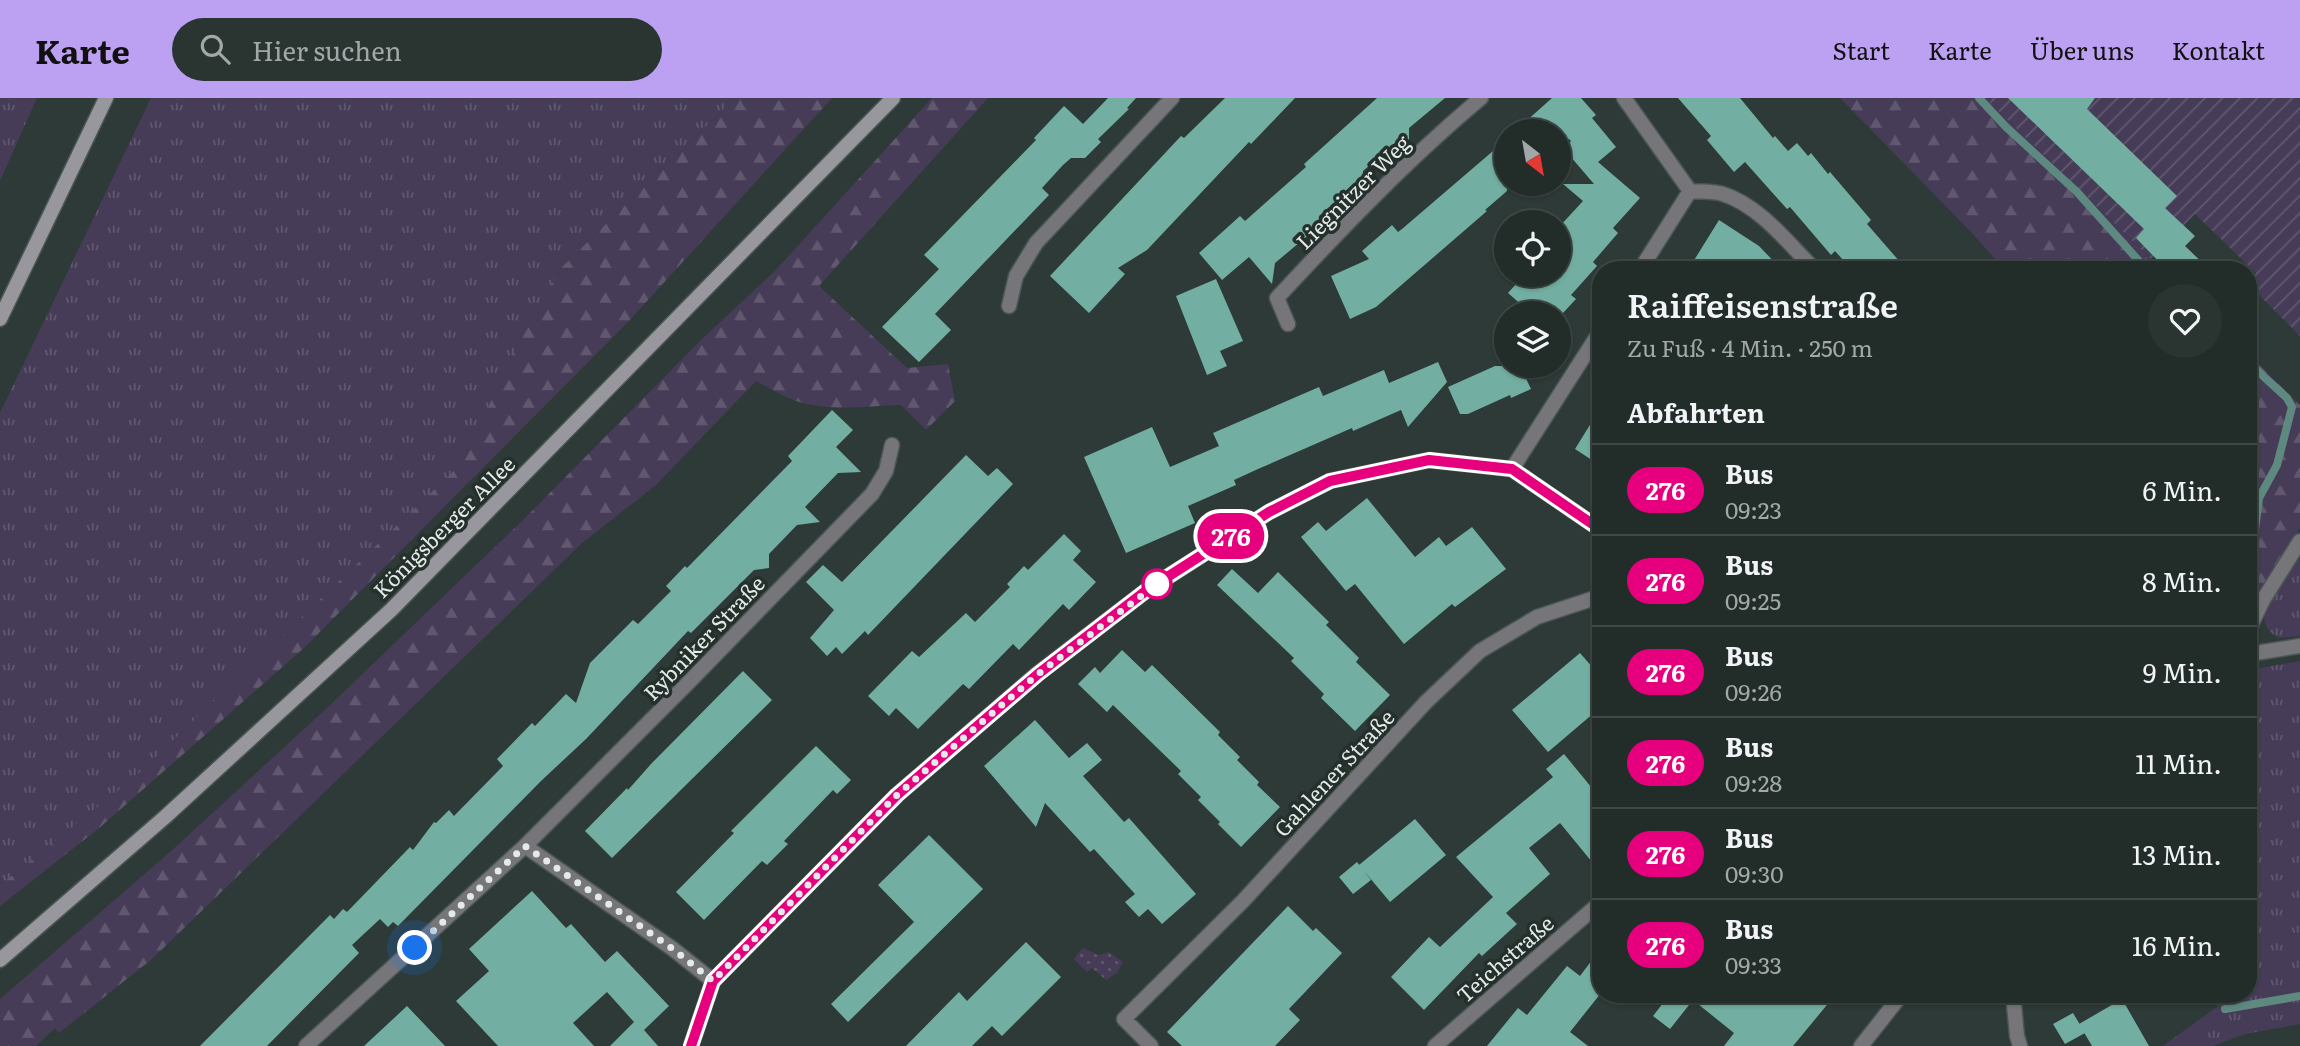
<!DOCTYPE html>
<html lang="de">
<head>
<meta charset="utf-8">
<style>
	body { margin:0; font-family:Literata,serif; background:#2a3431; color:#f1f3f6; height:100vh; display:flex; flex-direction:column; font-size:26px; white-space:nowrap }
	* { box-sizing:border-box; margin:0 }
	p { font-size:23px; color:#a2a7a8 }
	.icon { flex:none; width:38px; height:38px; fill:none; stroke:currentColor; stroke-width:2; stroke-linecap:round; stroke-linejoin:round }
	.map { position:relative; flex:1; overflow:hidden }
	.sheet { position:absolute; left:1592px; top:163px; width:665px; height:742px; display:flex; flex-direction:column; background:#222c29; border-radius:28px; box-shadow:0 2px 5px #0004,0 0 0 2px #3f4846 }
	.sheet>* { flex:none }
	.badge { padding:0 14px; border-radius:23px; font-size:24px; line-height:46px }
	.needle { width:46px; rotate:149deg }
	.buttons { position:absolute; left:1494px; top:21px; display:grid; gap:14px }
	.buttons a { display:grid; place-items:center; width:77px; height:77px; border-radius:50%; background:#222c29; box-shadow:0 2px 5px #0004,0 0 0 2px #3f4846; font-size:35px }
	.you { position:absolute; width:35px; height:35px; margin:-18px; border:5px solid #fff; border-radius:50%; background:#1a73e8; box-shadow:0 0 0 10px #1a73e833 }
	.map>.badge { position:absolute; translate:-50% -50%; box-shadow:0 0 0 4px #fff }
	h2 { padding:0 35px; font-size:26px; line-height:63px }
	.round { display:grid; place-items:center; flex:none; width:74px; height:74px; border-radius:37px; background:#2a3431 }
	.head { display:flex; align-items:center; justify-content:space-between; height:119px; padding:0 35px }
	h1 { font-size:33px; font-weight:600; line-height:52px }
	ul { padding:0; list-style:none }
	li { display:flex; align-items:center; gap:21px; height:91px; padding:0 35px; border-top:2px solid #3f4846 }
	li div { flex:1 }
	li b { display:block; font-size:26px }
	li em { font-style:normal }
	li .badge { min-width:77px; font-weight:700; text-align:center }
	header { display:flex; align-items:center; gap:42px; box-sizing:border-box; height:98px; padding:0 35px; background:#bca0f2; color:#111 }
	header strong { font-size:33px }
	nav { display:flex; gap:38px; margin-inline-start:auto; font-size:24px }
	.search { width:490px; height:63px; background:#2a3431; display:flex; align-items:center; gap:18px; box-sizing:border-box; padding:0 24px; border-radius:38px; color:#a2a7a8; font-size:26px }
	.map>svg:first-child { display:block }
	.grass { fill:url(#grass-tufts) }
	.forest { fill:url(#forest-firs) }
	.park { fill:url(#park-dots) }
	.garden { fill:url(#garden-furrows) }
	.lines { fill:none; stroke-linecap:round; stroke-linejoin:round }
	.stream { stroke:#5d8981; stroke-width:8 }
	.building { fill:#72aea1 }
	.street-casing { stroke:#4b5653; stroke-width:17 }
	.secondary-casing { stroke:#4b5653; stroke-width:17 }
	.street { stroke:#767579; stroke-width:14 }
	.secondary { stroke:#99979e; stroke-width:14 }
	.line-casing { stroke:#fff; stroke-width:16 }
	.line { stroke:#e6007e; stroke-width:10 }
	.walk { stroke:#e3eae8; stroke-width:7; stroke-dasharray:0 12.6 }
	.stop-dot { fill:#fff; stroke:#e6007e; stroke-width:3.5 }
	.labels { text-anchor:middle; dominant-baseline:central; stroke-width:7; stroke-linejoin:round; paint-order:stroke }
	.street-label { font-size:21px; fill:#e3eae8; stroke:#25302d }
</style>
</head>
<body>
<header>
<strong>Karte</strong>
<div class="search"><svg class="icon" aria-label="search" viewBox="0 0 24 24"><circle cx="10" cy="10" r="6"/><path d="M15 15l6 6"/></svg>Hier suchen</div>
<nav><a>Start</a><a>Karte</a><a>Über uns</a><a>Kontakt</a></nav>
</header>
<div class="map">
<svg width="2300" height="948" viewBox="0 0 2300 948">
	<defs>
		<pattern id="grass-tufts" width="24" height="20" patternUnits="userSpaceOnUse" patternTransform="scale(1.75)"><rect width="24" height="20" fill="#463c58"/><path d="M3 7l-1-3M5 7V3M7 7l1-3M15 17l-1-3M17 17v-4M19 17l1-3" fill="none" stroke="#615870"/></pattern>
		<pattern id="forest-firs" width="22" height="20" patternUnits="userSpaceOnUse" patternTransform="scale(1.75)"><rect width="22" height="20" fill="#463c58"/><path d="M5 1l3.5 6h-7zM16 11l3.5 6h-7z" fill="#615870"/></pattern>
		<pattern id="park-dots" width="8" height="8" patternUnits="userSpaceOnUse" patternTransform="scale(1.75)"><rect width="8" height="8" fill="#463c58"/><path d="M2 2h.1M6 6h.1" fill="none" stroke="#615870" stroke-width="1.8" stroke-linecap="round"/></pattern>
		<pattern id="garden-furrows" width="10" height="10" patternUnits="userSpaceOnUse" patternTransform="scale(1.75)"><rect width="10" height="10" fill="#463c58"/><path d="M-1 1l2-2M0 10L10 0M9 11l2-2" fill="none" stroke="#615870"/></pattern>
	</defs>
	<rect width="100%" height="100%" fill="#2e3a37"/>
	<path class="grass" d="M 0,0 L 37,0 L 0,83 Z
		M 151,0 L 735,0 L 563,168 L 534,212 L 461,366 L 135,679 L 0,787 L 0,315 Z
		M 2300,455 L 2300,538 L 2279,540 C 2267,533 2264,527 2264,513 Z
		M 2300,563 L 2300,926 L 2245,936 L 2213,948 L 2163,948 L 2218,908 L 2215,896 L 2249,896 L 2249,572 Z"/>
	<path class="forest" d="M 735,0 L 832,0 L 628,224 L 304,550 L 98,731 L 0,808 L 0,787 L 135,679 L 461,366 L 534,212 L 563,168 Z
		M 932,0 L 988,0 L 819,188 L 907,270 L 948,266 L 955,303 L 926,332 L 901,307 C 866,308 830,314 796,303 C 782,298 769,290 756,283 L 655,388 L 582,445 L 152,861 L 59,935 L 55,930 L 36,948 L 0,948 L 0,901 L 169,755 L 327,610 L 520,425 L 702,241 L 775,173 Z
		M 1840,0 L 1985,0 L 2161,171 L 2004,171 L 1972,135 Z
		M 2249,257 L 2300,307 L 2300,430 L 2260,496 L 2249,508 Z"/>
	<path class="park" d="M 1083,850 L 1098,857 L 1109,854 L 1123,864 L 1117,875 L 1106,882 L 1092,870 L 1087,874 L 1074,861 Z"/>
	<path class="garden" d="M 1985,0 L 2300,0 L 2300,238 L 2249,187 L 2256,175 L 2195,116 L 2151,161 Z"/>
	<g class="lines">
		<path class="stream" d="M 1979,0 L 2006,29 L 2077,94 L 2147,172
			M 2249,265 L 2287,300 L 2292,309 L 2277,367 L 2259,400 L 2254,440 L 2249,451
			M 2225,911 L 2300,898"/>
	</g>
	<path class="building" d="M 1108,0 L 1136,0 L 1127,10 L 1129,11 L 1098,41 L 1101,44 L 1085,60 L 1071,60 L 1063,67 L 1042,90 L 1049,97 L 935,216 L 951,232 L 919,264 L 882,229 L 939,171 L 924,157 L 1036,42 L 1034,40 L 1064,8 L 1083,26 Z
		M 1225,0 L 1295,0 L 1251,46 L 1249,44 L 1147,152 L 1118,170 L 1125,176 L 1089,215 L 1050,178 L 1181,38 L 1184,40 Z
		M 1377,0 L 1445,0 L 1409,30 L 1409,45 L 1395,45 L 1363,73 L 1362,88 L 1354,87 L 1319,118 L 1318,129 L 1275,165 L 1272,186 L 1249,159 L 1222,182 L 1199,155 L 1240,118 L 1245,123 L 1306,69 L 1304,66 Z
		M 1552,0 L 1581,0 L 1596,17 L 1592,20 L 1616,49 L 1598,64 L 1640,100 L 1613,130 L 1618,135 L 1593,164 L 1597,168 L 1571,197 L 1576,201 L 1563,215 L 1531,215 L 1508,195 L 1524,177 L 1559,177 L 1559,129 L 1583,103 L 1563,86 L 1594,86 L 1564,51 L 1571,43 L 1569,41 L 1561,47 L 1559,45 L 1559,33 L 1515,33 Z
		M 1678,0 L 1740,0 L 1773,40 L 1775,38 L 1788,53 L 1797,45 L 1808,58 L 1811,55 L 1828,76 L 1830,74 L 1871,122 L 1867,126 L 1907,172 L 1852,172 L 1835,153 L 1831,157 L 1790,109 L 1787,111 L 1745,64 L 1734,74 L 1707,42 L 1711,38 Z
		M 2008,0 L 2095,0 L 2087,11 L 2177,98 L 2165,110 L 2195,138 L 2185,148 L 2210,172 L 2167,172 L 2136,140 L 2144,131 Z
		M 1507,41 L 1507,93 L 1485,112 L 1487,113 L 1376,209 L 1350,221 L 1331,178 L 1369,161 L 1362,153 L 1392,127 L 1398,134 L 1402,131 Z
		M 1719,122 L 1759,148 L 1782,172 L 1688,172 Z
		M 1216,181 L 1243,243 L 1220,253 L 1227,268 L 1207,277 L 1176,198 Z
		M 1438,264 L 1447,284 L 1408,329 L 1401,312 L 1353,333 L 1352,330 L 1258,371 L 1234,382 L 1236,387 L 1188,408 L 1195,425 L 1126,455 L 1084,359 L 1152,329 L 1170,369 L 1219,348 L 1213,335 L 1319,289 L 1323,298 L 1384,272 L 1389,285 Z
		M 1495,268 L 1520,268 L 1531,291 L 1511,300 L 1510,297 L 1468,316 L 1460,316 L 1448,289 Z
		M 1601,309 L 1601,368 L 1575,351 Z
		M 832,312 L 853,332 L 836,349 L 861,374 L 838,375 L 805,409 L 820,424 L 797,427 L 769,456 L 769,470 L 754,472 L 691,535 L 688,533 L 586,641 L 541,683 L 398,828 L 393,824 L 388,829 L 380,821 L 352,847 L 359,855 L 267,948 L 200,948 L 330,817 L 334,821 L 343,811 L 347,814 L 410,749 L 413,752 L 434,724 L 436,725 L 449,712 L 454,718 L 503,668 L 497,661 L 532,625 L 535,628 L 566,596 L 576,605 L 590,565 L 633,522 L 638,526 L 671,493 L 666,488 L 685,468 L 687,470 L 792,363 L 788,358 Z
		M 966,357 L 988,378 L 997,370 L 1013,386 L 868,537 L 865,533 L 842,556 L 836,549 L 827,558 L 810,540 L 834,512 L 806,484 L 823,467 L 842,484 Z
		M 1367,400 L 1415,459 L 1439,439 L 1446,448 L 1472,429 L 1506,471 L 1455,509 L 1452,506 L 1404,546 L 1355,486 L 1346,493 L 1301,439 L 1318,424 L 1326,433 Z
		M 1064,436 L 1081,453 L 1073,462 L 1096,484 L 1069,512 L 1063,506 L 1019,552 L 1013,546 L 969,591 L 963,586 L 918,631 L 896,610 L 889,618 L 868,598 L 912,553 L 919,559 L 966,515 L 975,524 L 1010,489 L 1007,486 L 1024,468 L 1028,472 Z
		M 1232,471 L 1258,495 L 1278,474 L 1329,524 L 1326,527 L 1359,560 L 1356,564 L 1390,597 L 1355,633 L 1321,600 L 1324,596 L 1291,563 L 1294,560 L 1217,487 Z
		M 1122,552 L 1145,574 L 1152,567 L 1220,634 L 1218,637 L 1240,659 L 1237,662 L 1259,684 L 1257,687 L 1280,709 L 1241,749 L 1218,726 L 1220,724 L 1198,702 L 1201,699 L 1178,676 L 1181,673 L 1113,607 L 1107,614 L 1078,586 L 1095,569 L 1100,575 Z
		M 1580,555 L 1601,579 L 1601,609 L 1548,654 L 1512,612 Z
		M 743,573 L 772,602 L 612,760 L 585,733 L 627,690 L 628,692 L 651,666 Z
		M 1035,622 L 1069,660 L 1087,645 L 1102,662 L 1083,678 L 1124,724 L 1129,720 L 1196,796 L 1162,826 L 1148,811 L 1139,819 L 1125,804 L 1135,796 L 1094,751 L 1090,754 L 1045,705 L 1036,729 L 984,668 Z
		M 816,648 L 851,682 L 837,696 L 833,692 L 784,743 L 788,746 L 767,767 L 762,763 L 704,822 L 676,794 L 734,735 L 731,733 Z
		M 1564,656 L 1601,701 L 1601,775 L 1560,725 L 1529,750 L 1550,776 L 1506,815 L 1517,826 L 1482,858 L 1479,855 L 1424,912 L 1391,879 L 1429,839 L 1440,849 L 1493,799 L 1456,759 L 1553,679 L 1546,671 Z
		M 1415,721 L 1446,757 L 1390,804 L 1359,767 Z
		M 929,737 L 983,791 L 848,924 L 831,906 L 914,824 L 878,787 Z
		M 1357,764 L 1371,782 L 1353,796 L 1339,779 Z
		M 532,793 L 566,830 L 571,826 L 605,864 L 617,853 L 669,908 L 644,932 L 658,948 L 610,948 L 634,924 L 607,894 L 573,925 L 594,948 L 498,948 L 456,903 L 489,873 L 469,851 Z
		M 1288,808 L 1313,833 L 1316,830 L 1342,855 L 1289,911 L 1300,922 L 1275,948 L 1182,948 L 1167,934 Z
		M 1026,844 L 1061,879 L 1002,938 L 992,928 L 972,948 L 906,948 L 959,894 L 967,903 Z
		M 1601,850 L 1601,895 L 1570,934 L 1588,948 L 1487,948 L 1518,910 L 1527,917 L 1567,868 L 1580,878 Z
		M 1670,896 L 1836,896 L 1793,948 L 1724,948 L 1734,935 L 1693,902 L 1670,931 L 1653,918 Z
		M 2122,901 L 2149,948 L 2092,948 L 2079,926 Z
		M 407,908 L 445,948 L 364,948 L 392,922 Z
		M 2073,915 L 2085,935 L 2065,946 L 2053,926 Z"/>
	<g class="lines">
		<g class="street-casing">
			<path id="street" d="M 1624,0 L 1690,93 L 1640,172
				M 1690,93 C 1700,94 1713,93 1723,96 C 1760,108 1788,145 1815,172
				M 1009,208 L 1016,178 L 1036,145 L 1172,0
				M 1288,226 L 1277,200 C 1342,130 1408,61 1481,0
				M 1512,371 L 1601,232
				M 2249,531 L 2263,502 L 2300,443
				M 2249,556 L 2300,548
				M 525,748 L 673,851 L 713,883
				M 2013,896 L 2017,938 L 2020,948
				M 306,948 L 525,748 L 689,584 L 872,396 L 886,373 L 892,347
				M 691,948 L 713,883 L 897,697 L 1037,576 L 1147,492 L 1269,414 L 1330,383 L 1429,362 L 1512,371 L 1601,432
				M 1151,948 L 1124,921 L 1243,803 L 1426,604 L 1480,553 L 1537,519 L 1601,498
				M 1435,948 L 1601,804
				M 1861,948 L 1902,896"/>
		</g>
		<g class="secondary-casing">
			<path id="secondary" d="M 0,221 L 106,0
				M 0,862 L 165,719 L 391,512 L 893,0"/>
		</g>
		<use href="#street" class="street"/>
		<use href="#secondary" class="secondary"/>
	</g>
	<g class="lines">
		<g class="line-casing">
			<path id="line" d="M 691,948 L 713,883 L 897,697 L 1038,576 L 1147,492 L 1269,414 L 1330,383 L 1429,362 L 1512,371 L 1601,432"/>
		</g>
		<use href="#line" class="line"/>
		<path class="walk" d="M 415,850 L 525,748 L 673,851 L 713,883 L 897,697 L 1038,576 L 1157,486"/>
	</g>
	<circle class="stop-dot" cx="1157" cy="486" r="14"/>
	<g class="labels">
		<g class="street-label">
			<text transform="translate(1352 93) rotate(-45)">Liegnitzer Weg</text>
			<text transform="translate(443 428) rotate(-45)">Königsberger Allee</text>
			<text transform="translate(703 539) rotate(-46)">Rybniker Straße</text>
			<text transform="translate(1333 674) rotate(-47)">Gahlener Straße</text>
			<text transform="translate(1504 860) rotate(-41)">Teichstraße</text>
		</g>
	</g>
</svg>
<div class="buttons">
<a><svg class="needle" viewBox="-14 -14 28 28"><path d="M0-13l5 13h-10z" fill="#e53935"/><path d="M0 13l5-13h-10z" fill="#a2a7a8"/></svg></a>
<a><svg class="icon" aria-label="locate" viewBox="0 0 24 24"><circle cx="12" cy="12" r="6"/><path d="M12 2v4M12 18v4M2 12h4M18 12h4"/></svg></a>
<a><svg class="icon" aria-label="layers" viewBox="0 0 24 24"><path d="M12 4l9 5-9 5-9-5zM3 14l9 5 9-5"/></svg></a>
</div>
<div class="you" style="left:415px;top:850px"></div>
<b class="badge" style="left:1231px;top:438px;background:#e6007e;color:#fff">276</b>
<section class="sheet">
<div class="head"><div><h1>Raiffeisenstraße</h1><p>Zu Fuß · 4 Min. · 250 m</p></div><a class="round"><svg class="icon" aria-label="heart" viewBox="0 0 24 24"><path d="M12 20l-8-8c-3-5 5-10 8-4 3-6 11-1 8 4z"/></svg></a></div>
<h2>Abfahrten</h2>
<ul>
<li><span class="badge" style="background:#e6007e;color:#fff">276</span><div><b>Bus</b><p>09:23</p></div><em>6 Min.</em></li>
<li><span class="badge" style="background:#e6007e;color:#fff">276</span><div><b>Bus</b><p>09:25</p></div><em>8 Min.</em></li>
<li><span class="badge" style="background:#e6007e;color:#fff">276</span><div><b>Bus</b><p>09:26</p></div><em>9 Min.</em></li>
<li><span class="badge" style="background:#e6007e;color:#fff">276</span><div><b>Bus</b><p>09:28</p></div><em>11 Min.</em></li>
<li><span class="badge" style="background:#e6007e;color:#fff">276</span><div><b>Bus</b><p>09:30</p></div><em>13 Min.</em></li>
<li><span class="badge" style="background:#e6007e;color:#fff">276</span><div><b>Bus</b><p>09:33</p></div><em>16 Min.</em></li>
</ul>
</section>
</div>
</body>
</html>
